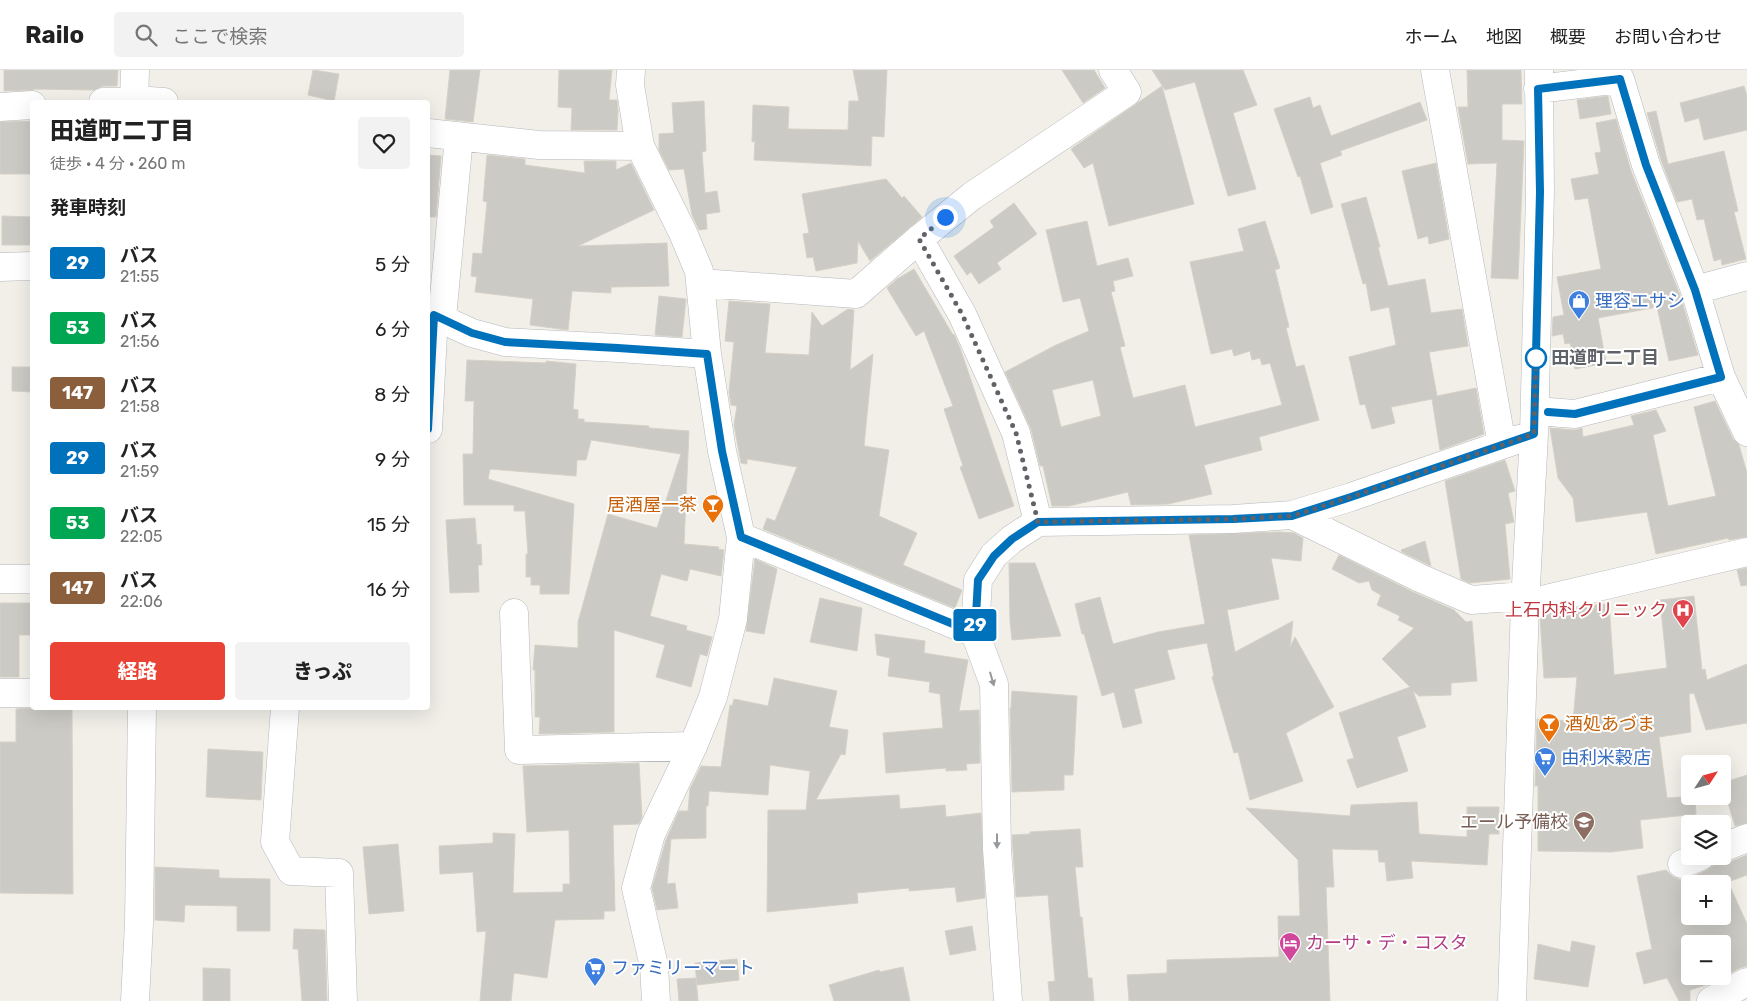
<!DOCTYPE html>
<html lang="ja">
<head>
<meta charset="utf-8">
<style>
	body { margin:0; font-family:Rubik,"Noto Sans JP",sans-serif; background:#f2f2f2; color:#222; height:100vh; display:flex; flex-direction:column; font-size:19px; white-space:nowrap }
	* { box-sizing:border-box; margin:0 }
	p { font-size:16px; color:#767676 }
	.icon { flex:none; width:28px; height:28px; fill:none; stroke:currentColor; stroke-width:2; stroke-linecap:round; stroke-linejoin:round }
	.map { position:relative; flex:1; overflow:hidden }
	.sheet { position:absolute; left:30px; top:30px; width:400px; height:610px; display:flex; flex-direction:column; background:#fff; border-radius:5px; box-shadow:0 5px 20px #0002 }
	.sheet>* { flex:none }
	.badge { padding:0 10px; border-radius:4px; font-size:18px; line-height:32px }
	.needle { width:32px; rotate:54deg }
	.controls { position:absolute; left:1681px; top:685px; display:grid; gap:10px }
	.controls a { display:grid; place-items:center; width:50px; height:50px; border-radius:5px; background:#fff; box-shadow:0 5px 20px #0002; font-size:25px }
	.you { position:absolute; width:25px; height:25px; margin:-12px; border:4px solid #fff; border-radius:50%; background:#1a73e8; box-shadow:0 0 0 8px #1a73e833 }
	.map>.badge { position:absolute; translate:-50% -50%; box-shadow:0 0 0 2px #fff }
	h2 { padding:0 20px; font-size:19px; line-height:45px }
	.round { display:grid; place-items:center; flex:none; width:52px; height:52px; border-radius:5px; background:#f2f2f2 }
	.summary { display:flex; align-items:center; justify-content:space-between; height:85px; padding:0 20px }
	h1 { font-size:24px; font-weight:800; line-height:38px }
	.button { display:flex; gap:10px; margin-top:auto; padding:10px 20px }
	.button a { flex:1; height:58px; border-radius:5px; background:#ea4335; color:#fff; font-size:20px; font-weight:800; line-height:58px; text-align:center }
	.button a+a { background:#f2f2f2; color:#222 }
	ul { padding:0; list-style:none }
	li { display:flex; align-items:center; gap:15px; height:65px; padding:0 20px }
	li div { flex:1 }
	li b { display:block; font-size:19px }
	li em { font-style:normal }
	li .badge { min-width:55px; font-weight:700; text-align:center }
	header { display:flex; align-items:center; gap:30px; box-sizing:border-box; height:70px; padding:0 25px; background:#fff; border-bottom:1px solid #e0e0e0 }
	header strong { font-size:24px }
	nav { display:flex; gap:28px; margin-inline-start:auto; font-size:18px }
	.search { width:350px; height:45px; background:#f2f2f2; display:flex; align-items:center; gap:12px; box-sizing:border-box; padding:0 18px; border-radius:5px; color:#767676; font-size:19px }
	.map>svg:first-child { display:block }
	.building { fill:#cccac5; stroke:#d6d1c6; fill-rule:evenodd }
	.lines { fill:none; stroke-linecap:round; stroke-linejoin:round }
	.minor-casing { stroke:#b5b8bc; stroke-width:29 }
	.minor { stroke:#fff; stroke-width:28 }
	.oneway { fill:#979a9d }
	.line-casing { stroke:#fff; stroke-width:11 }
	.line { stroke:#0072bc; stroke-width:8 }
	.walk { stroke:#5f6368; stroke-width:5; stroke-dasharray:0 9 }
	.stop-dot { fill:#fff; stroke:#0072bc; stroke-width:2.5 }
	.labels { text-anchor:middle; dominant-baseline:central; stroke-width:4; stroke-linejoin:round; paint-order:stroke }
	.shop-label { font-size:18px; fill:#366cbe; stroke:#fff; text-anchor:start }
	.stop-label { font-size:18px; font-weight:bold; fill:#5f6368; stroke:#fff; text-anchor:start }
	.food-label { font-size:18px; fill:#c56008; stroke:#fff; text-anchor:end }
	.health-label { font-size:18px; fill:#be3a42; stroke:#fff; text-anchor:end }
	.education-label { font-size:18px; fill:#785e54; stroke:#fff; text-anchor:end }
	.hotel-label { font-size:18px; fill:#b23c85; stroke:#fff; text-anchor:start }
</style>
</head>
<body>
<header>
<strong>Railo</strong>
<div class="search"><svg class="icon" aria-label="search" viewBox="0 0 24 24"><circle cx="10" cy="10" r="6"/><path d="M15 15l6 6"/></svg>ここで検索</div>
<nav><a>ホーム</a><a>地図</a><a>概要</a><a>お問い合わせ</a></nav>
</header>
<div class="map">
<svg width="1747" height="931" viewBox="0 0 1747 931">
	<rect width="100%" height="100%" fill="#f1efe8"/>
	<path class="building" d="M 4,0 L 118,0 L 117,16 L 103,16 L 94,20 L 34,19 L 34,20 L 4,21 Z
		M 313,0 L 339,4 L 334,31 L 308,25 Z
		M 450,0 L 480,0 L 473,52 L 445,49 Z
		M 559,0 L 612,0 L 609,30 L 617,30 L 618,41 L 617,60 L 571,60 L 572,38 L 558,37 Z
		M 853,0 L 887,0 L 884,67 L 872,66 L 871,96 L 754,90 L 755,71 L 752,72 L 753,35 L 789,37 L 788,59 L 848,60 L 849,31 L 859,31 Z
		M 1062,0 L 1094,0 L 1105,18 L 1083,33 Z
		M 1152,0 L 1243,0 L 1257,35 L 1233,43 L 1256,119 L 1228,126 L 1195,12 L 1165,20 Z
		M 1467,0 L 1521,0 L 1522,34 L 1502,34 L 1502,70 L 1524,71 L 1518,209 L 1491,208 L 1497,93 L 1468,94 L 1458,37 L 1468,37 Z
		M 1162,16 L 1194,134 L 1109,156 L 1093,93 L 1084,98 L 1071,79 Z
		M 1744,16 L 1747,26 L 1747,60 L 1704,70 L 1699,48 L 1685,52 L 1680,33 Z
		M 1608,26 L 1611,44 L 1580,49 L 1577,30 Z
		M 1310,27 L 1313,38 L 1320,35 L 1331,66 L 1420,32 L 1427,50 L 1340,81 L 1342,85 L 1320,93 L 1333,137 L 1311,144 L 1300,106 L 1298,107 L 1274,39 Z
		M 704,31 L 706,81 L 702,82 L 705,123 L 717,121 L 720,142 L 706,144 L 707,159 L 699,160 L 692,145 L 684,99 L 669,100 L 659,80 L 659,64 L 674,63 L 672,33 Z
		M 1656,41 L 1668,94 L 1724,81 L 1738,141 L 1734,142 L 1746,189 L 1722,195 L 1721,189 L 1714,191 L 1704,149 L 1697,150 L 1692,129 L 1677,132 L 1661,90 L 1647,43 Z
		M 1616,49 L 1631,101 L 1680,225 L 1698,285 L 1669,291 L 1657,237 L 1598,248 L 1606,293 L 1575,299 L 1570,273 L 1565,274 L 1563,264 L 1552,266 L 1553,247 L 1564,245 L 1557,207 L 1601,199 L 1588,128 L 1575,130 L 1571,109 L 1599,104 L 1595,83 L 1601,82 L 1596,53 Z
		M 32,51 L 32,104 L 0,104 L 0,52 Z
		M 428,85 L 441,86 L 436,147 L 428,147 Z
		M 487,85 L 525,89 L 525,95 L 585,103 L 584,91 L 616,91 L 616,100 L 631,93 L 654,140 L 578,176 L 667,173 L 669,216 L 611,217 L 611,223 L 572,221 L 568,260 L 530,255 L 533,229 L 475,222 L 477,207 L 471,206 L 473,183 L 482,184 L 487,132 L 483,131 Z
		M 1436,93 L 1449,169 L 1429,174 L 1428,166 L 1418,169 L 1402,101 Z
		M 886,109 L 902,128 L 904,126 L 922,147 L 870,191 L 858,171 L 857,193 L 816,201 L 813,187 L 807,188 L 803,164 L 809,163 L 802,124 Z
		M 1366,127 L 1380,177 L 1378,177 L 1388,216 L 1425,209 L 1431,243 L 1462,239 L 1468,276 L 1429,282 L 1437,326 L 1476,318 L 1484,364 L 1440,380 L 1432,329 L 1391,337 L 1395,353 L 1372,359 L 1365,334 L 1360,335 L 1349,287 L 1396,275 L 1389,237 L 1371,241 L 1366,213 L 1363,214 L 1341,134 Z
		M 1014,133 L 1037,164 L 997,193 L 1001,199 L 979,214 L 971,202 L 967,205 L 954,186 L 994,157 L 990,151 Z
		M 2,146 L 32,147 L 32,175 L 2,175 Z
		M 1087,151 L 1097,196 L 1128,188 L 1133,206 L 1113,211 L 1115,221 L 1111,222 L 1125,276 L 1120,277 L 1133,328 L 1185,315 L 1195,357 L 1282,335 L 1270,293 L 1262,295 L 1260,288 L 1252,290 L 1250,281 L 1234,286 L 1232,279 L 1211,284 L 1190,192 L 1244,181 L 1238,159 L 1265,151 L 1280,198 L 1275,200 L 1289,257 L 1286,258 L 1296,297 L 1304,295 L 1319,350 L 1259,367 L 1262,380 L 1204,395 L 1212,424 L 1168,434 L 1131,435 L 1128,422 L 1069,436 L 1052,436 L 1043,396 L 1040,396 L 1031,359 L 1005,302 L 1056,275 L 1089,261 L 1080,228 L 1063,232 L 1046,160 ZM 1093,310 L 1101,346 L 1061,357 L 1052,320 Z
		M 914,199 L 953,265 L 954,264 L 960,278 L 1014,436 L 979,449 L 960,397 L 963,396 L 944,339 L 953,336 L 924,261 L 916,266 L 887,218 L 897,209 Z
		M 659,226 L 686,229 L 682,267 L 655,265 Z
		M 729,231 L 770,234 L 765,283 L 809,285 L 812,242 L 822,256 L 848,239 L 854,240 L 850,300 L 873,284 L 864,376 L 889,380 L 879,446 L 917,463 L 903,495 L 962,520 L 955,538 L 763,459 L 767,448 L 775,451 L 797,397 L 747,389 L 747,394 L 741,393 L 734,355 L 737,336 L 731,335 L 729,322 L 734,272 L 725,271 Z
		M 467,290 L 546,293 L 546,291 L 576,294 L 573,339 L 578,340 L 578,349 L 584,349 L 584,352 L 649,356 L 649,358 L 689,361 L 684,474 L 719,477 L 718,479 L 724,480 L 721,506 L 690,499 L 687,511 L 661,504 L 650,546 L 687,556 L 686,560 L 712,567 L 707,586 L 700,584 L 691,617 L 656,607 L 665,575 L 614,560 L 614,662 L 539,664 L 540,647 L 535,647 L 535,600 L 533,600 L 535,575 L 578,578 L 578,552 L 608,444 L 657,458 L 681,384 L 591,370 L 586,390 L 577,390 L 576,406 L 490,399 L 488,409 L 574,434 L 569,524 L 540,524 L 540,515 L 531,515 L 531,507 L 526,507 L 526,484 L 528,484 L 525,441 L 514,441 L 514,435 L 464,435 L 463,384 L 473,384 L 474,331 L 465,331 Z
		M 12,297 L 32,297 L 32,322 L 12,321 Z
		M 1715,331 L 1733,369 L 1739,375 L 1747,403 L 1747,467 L 1729,470 L 1728,468 L 1656,484 L 1647,442 L 1576,452 L 1573,428 L 1558,408 L 1550,358 L 1574,360 L 1582,358 L 1583,367 L 1634,355 L 1631,346 L 1656,340 L 1666,361 L 1653,365 L 1668,436 L 1716,426 L 1694,337 Z
		M 1505,390 L 1515,421 L 1508,423 L 1514,452 L 1505,454 L 1510,509 L 1470,513 L 1461,509 L 1445,411 Z
		M 475,448 L 477,475 L 481,474 L 482,495 L 478,495 L 479,522 L 450,523 L 446,450 Z
		M 1279,462 L 1294,463 L 1303,468 L 1301,491 L 1271,488 L 1279,529 L 1227,540 L 1235,582 L 1293,551 L 1290,577 L 1295,567 L 1334,637 L 1286,663 L 1303,711 L 1250,730 L 1238,682 L 1234,683 L 1212,607 L 1214,606 L 1207,573 L 1167,580 L 1175,609 L 1134,619 L 1142,653 L 1123,658 L 1114,622 L 1102,626 L 1084,564 L 1082,564 L 1075,534 L 1100,527 L 1113,574 L 1158,562 L 1205,554 L 1189,465 Z
		M 1425,471 L 1431,496 L 1402,482 L 1401,480 Z
		M 1339,485 L 1413,522 L 1454,540 L 1466,552 L 1472,551 L 1477,611 L 1451,613 L 1451,625 L 1419,626 L 1413,621 L 1426,657 L 1397,667 L 1408,701 L 1357,718 L 1347,690 L 1354,688 L 1339,643 L 1410,617 L 1382,589 L 1414,558 L 1398,550 L 1400,546 L 1377,535 L 1381,525 L 1372,520 L 1369,511 L 1359,513 L 1332,499 Z
		M 755,489 L 777,499 L 764,564 L 746,561 Z
		M 1009,493 L 1035,493 L 1061,566 L 1012,570 L 1010,551 Z
		M 1747,498 L 1747,515 L 1741,516 L 1737,500 Z
		M 1694,526 L 1702,600 L 1705,599 L 1707,610 L 1747,594 L 1747,653 L 1706,660 L 1694,623 L 1689,624 L 1691,662 L 1659,667 L 1667,728 L 1695,726 L 1696,744 L 1640,750 L 1643,778 L 1611,782 L 1538,781 L 1538,716 L 1535,716 L 1537,649 L 1573,651 L 1577,607 L 1544,608 L 1540,546 L 1589,535 L 1609,534 L 1614,605 L 1667,598 L 1660,530 Z
		M 820,528 L 862,538 L 857,581 L 810,572 Z
		M 0,533 L 32,533 L 32,565 L 19,565 L 19,607 L 0,607 Z
		M 875,564 L 925,571 L 924,583 L 968,590 L 959,641 L 979,640 L 980,693 L 966,694 L 967,700 L 946,701 L 946,698 L 886,703 L 883,663 L 943,658 L 940,624 L 929,622 L 930,612 L 888,606 L 890,588 L 877,585 Z
		M 774,608 L 837,621 L 829,657 L 848,660 L 845,685 L 841,684 L 816,730 L 899,725 L 900,739 L 945,735 L 946,747 L 981,743 L 985,828 L 957,832 L 955,817 L 909,821 L 909,818 L 857,823 L 858,833 L 767,842 L 768,740 L 806,740 L 810,701 L 770,695 L 768,725 L 709,721 L 708,736 L 706,736 L 706,768 L 671,769 L 667,814 L 675,813 L 678,838 L 657,840 L 652,818 L 666,770 L 679,741 L 688,741 L 690,719 L 701,696 L 721,697 L 730,635 L 732,636 L 734,629 L 768,636 Z
		M 1012,621 L 1077,626 L 1073,705 L 1064,705 L 1064,720 L 1012,722 L 1010,638 L 1011,638 Z
		M 36,638 L 72,638 L 73,824 L 0,823 L 0,672 L 16,672 L 16,639 Z
		M 208,679 L 263,682 L 261,730 L 206,727 Z
		M 639,693 L 642,747 L 639,754 L 613,755 L 615,841 L 604,841 L 604,849 L 555,850 L 547,908 L 514,903 L 511,931 L 480,931 L 486,861 L 477,862 L 473,802 L 440,804 L 439,776 L 493,773 L 493,763 L 515,764 L 513,823 L 563,822 L 563,814 L 570,814 L 569,760 L 527,762 L 523,696 Z
		M 1747,705 L 1747,753 L 1735,756 L 1722,713 Z
		M 1417,732 L 1419,764 L 1467,767 L 1467,737 L 1499,737 L 1499,764 L 1489,764 L 1487,795 L 1411,791 L 1413,808 L 1387,811 L 1385,792 L 1379,792 L 1378,780 L 1332,779 L 1334,817 L 1326,817 L 1330,931 L 1129,931 L 1127,905 L 1167,903 L 1167,890 L 1279,887 L 1278,846 L 1300,846 L 1298,790 L 1246,738 L 1350,746 L 1351,735 Z
		M 1080,759 L 1083,797 L 1075,797 L 1080,847 L 1082,847 L 1088,908 L 1092,908 L 1094,931 L 1050,931 L 1048,912 L 1055,911 L 1048,825 L 1016,827 L 1012,765 L 1030,764 L 1030,762 Z
		M 398,774 L 404,841 L 369,844 L 363,777 Z
		M 1747,785 L 1747,805 L 1728,812 L 1747,854 L 1747,896 L 1740,898 L 1709,914 L 1690,920 L 1690,931 L 1679,931 L 1667,908 L 1644,914 L 1636,883 L 1652,879 L 1637,806 L 1666,800 L 1673,807 L 1681,810 L 1688,809 L 1707,800 L 1713,796 L 1715,792 L 1720,793 L 1727,793 ZM 1690,814 L 1722,814 L 1722,846 L 1690,846 ZM 1690,874 L 1722,874 L 1722,906 L 1690,906 Z
		M 155,797 L 219,800 L 219,808 L 270,809 L 270,861 L 237,861 L 237,836 L 185,835 L 184,852 L 155,850 Z
		M 972,856 L 976,880 L 950,885 L 945,861 Z
		M 294,859 L 325,860 L 327,931 L 302,931 L 298,879 L 293,879 Z
		M 1572,871 L 1595,876 L 1588,917 L 1534,909 L 1538,874 L 1570,882 Z
		M 737,889 L 739,910 L 697,915 L 695,893 Z
		M 903,897 L 910,931 L 834,931 L 829,915 L 879,900 L 880,902 Z
		M 203,898 L 230,899 L 230,931 L 203,931 Z
		M 696,908 L 698,931 L 679,931 L 677,909 Z"/>
	<g class="lines">
		<g class="minor-casing">
			<path id="minor" d="M 631,0 L 630,15 L 640,76 L 683,163 L 699,201 L 707,284 L 722,381 L 741,467 L 733,549 L 713,627 L 693,676 L 651,764 L 636,818 L 654,896 L 656,931
				M 1435,0 L 1502,375
				M 1538,19 L 1620,9 L 1646,95 L 1695,220 L 1721,307 L 1747,362
				M 103,32 L 149,31 L 164,32
				M 134,32 L 135,0
				M 0,37 L 32,35
				M 428,63 L 539,75 L 640,76
				M 919,169 L 962,244 L 1016,363 L 1038,452
				M 0,197 L 32,196
				M 701,213 L 856,224 L 919,169 L 972,126 L 1127,22 L 1113,0
				M 1695,220 L 1747,206
				M 428,243 L 472,263 L 505,272 L 618,278 L 707,284
				M 442,248 L 459,67
				M 1535,341 L 1575,344 L 1721,307
				M 428,359 L 434,245
				M 1292,445 L 1351,427 L 1519,369
				M 741,467 L 975,563
				M 0,509 L 32,509
				M 1525,534 L 1747,482
				M 514,543 L 519,680 L 693,676
				M 0,623 L 32,623
				M 285,638 L 275,772 L 291,801 L 339,803 L 343,931
				M 1722,778 L 1747,768
				M 1682,794 L 1701,786
				M 135,931 L 139,853 L 142,638
				M 1008,931 L 997,779 L 994,614 L 975,563 L 978,510 L 994,485 L 1012,469 L 1038,452 L 1233,449 L 1292,445 L 1420,508 L 1471,530 L 1525,526
				M 1512,931 L 1525,534 L 1534,364 L 1540,122 L 1539,0
				M 1711,931 L 1747,912"/>
		</g>
		<use href="#minor" class="minor"/>
	</g>
	<defs><path id="oneway-solid" d="M-6-.8H1V-3.2L6.5 0L1 3.2V.8H-6Z" transform="scale(1.25)"/></defs>
	<g class="oneway">
		<use href="#oneway-solid" transform="translate(992 609) rotate(74)"/>
		<use href="#oneway-solid" transform="translate(997 771) rotate(90)"/>
	</g>
	<g class="lines">
		<g class="line-casing">
			<path id="line" d="M 428,359 L 434,245 L 472,263 L 505,272 L 618,278 L 707,284 L 722,381 L 741,467 L 975,563 L 978,510 L 994,486 L 1012,469 L 1038,452 L 1233,449 L 1292,446 L 1351,427 L 1534,364 L 1540,122 L 1538,19 L 1620,9 L 1646,95 L 1695,220 L 1721,307 L 1575,344 L 1548,342"/>
		</g>
		<use href="#line" class="line"/>
		<path class="walk" d="M 945,147 L 919,169 L 962,244 L 1016,363 L 1038,452 L 1233,449 L 1292,446 L 1351,427 L 1534,364 L 1536,282 L 1536,288"/>
	</g>
	<defs>
		<g id="shop-pin" transform="scale(1.125)"><path d="M0 17L-7.5 6A9.5 9.5 0 1 1 7.5 6Z" fill="#3f7fe0" stroke="#fff"/><path d="M-5-2.5h2.3a2.7 3.5 0 0 1 5.4 0H5L5.5 6h-11ZM-1.5-2.5h3a1.5 2.3 0 0 0-3 0Z" fill="#fff"/></g>
		<g id="bar-pin" transform="scale(1.125)"><path d="M0 17L-7.5 6A9.5 9.5 0 1 1 7.5 6Z" fill="#e8710a" stroke="#fff"/><path d="M-6-5H6L.8 .8V4.5H3.5V6h-7V4.5H-.8V.8Z" fill="#fff"/></g>
		<g id="hospital-pin" transform="scale(1.125)"><path d="M0 17L-7.5 6A9.5 9.5 0 1 1 7.5 6Z" fill="#e0444e" stroke="#fff"/><path d="M-5-5h3v3.5h4V-5h3V5h-3V1.5h-4V5h-3Z" fill="#fff"/></g>
		<g id="supermarket-pin" transform="scale(1.125)"><path d="M0 17L-7.5 6A9.5 9.5 0 1 1 7.5 6Z" fill="#3f7fe0" stroke="#fff"/><path d="M-6-5.5h2.5l.6 2H6L4.5 2H-2.5L-4.4-4H-6ZM-1.5 3.2a1.3 1.3 0 1 0 .1 0ZM3 3.2a1.3 1.3 0 1 0 .1 0Z" fill="#fff"/></g>
		<g id="school-pin" transform="scale(1.125)"><path d="M0 17L-7.5 6A9.5 9.5 0 1 1 7.5 6Z" fill="#8d6e63" stroke="#fff"/><path d="M0-5L7-2L0 1L-7-2ZM-4 1L0 2.5L4 1V4Q0 6-4 4Z" fill="#fff"/></g>
		<g id="hotel-pin" transform="scale(1.125)"><path d="M0 17L-7.5 6A9.5 9.5 0 1 1 7.5 6Z" fill="#d1479c" stroke="#fff"/><path d="M-6-4.5h1.5V1H6V5H4.5V3h-9V5H-6ZM-4 0a1.8 1.8 0 1 1 3.6 0ZM.5 0V-2.5h3Q6-2.5 6 0Z" fill="#fff"/></g>
	</defs>
	<g fill-rule="evenodd">
		<use href="#shop-pin" x="1579" y="231"/>
		<use href="#bar-pin" x="713" y="435"/>
		<use href="#hospital-pin" x="1683" y="540"/>
		<use href="#bar-pin" x="1549" y="654"/>
		<use href="#supermarket-pin" x="1545" y="688"/>
		<use href="#school-pin" x="1584" y="752"/>
		<use href="#hotel-pin" x="1290" y="873"/>
		<use href="#supermarket-pin" x="595" y="898"/>
	</g>
	<circle class="stop-dot" cx="1536" cy="288" r="10"/>
	<g class="labels">
		<g class="shop-label">
			<text x="1595" y="231">理容エサシ</text>
			<text x="1561" y="688">由利米穀店</text>
			<text x="611" y="898">ファミリーマート</text>
		</g>
		<g class="stop-label">
			<text x="1551" y="288">田道町二丁目</text>
		</g>
		<g class="food-label">
			<text x="697" y="435">居酒屋一茶</text>
			<text x="1565" y="654" text-anchor="start">酒処あづま</text>
		</g>
		<g class="health-label">
			<text x="1667" y="540">上石内科クリニック</text>
		</g>
		<g class="education-label">
			<text x="1568" y="752">エール予備校</text>
		</g>
		<g class="hotel-label">
			<text x="1306" y="873">カーサ・デ・コスタ</text>
		</g>
	</g>
</svg>
<div class="controls">
<a><svg class="needle" viewBox="-14 -14 28 28"><path d="M0-13l5 13h-10z" fill="#e53935"/><path d="M0 13l5-13h-10z" fill="#767676"/></svg></a>
<a><svg class="icon" aria-label="layers" viewBox="0 0 24 24"><path d="M12 4l9 5-9 5-9-5zM3 14l9 5 9-5"/></svg></a>
<a>+</a>
<a>−</a>
</div>
<div class="you" style="left:945px;top:147px"></div>
<b class="badge" style="left:975px;top:555px;background:#0072bc;color:#fff">29</b>
<section class="sheet">
<div class="summary"><div><h1>田道町二丁目</h1><p>徒歩 · 4 分 · 260 m</p></div><a class="round"><svg class="icon" aria-label="heart" viewBox="0 0 24 24"><path d="M12 20l-8-8c-3-5 5-10 8-4 3-6 11-1 8 4z"/></svg></a></div>
<h2>発車時刻</h2>
<ul>
<li><span class="badge" style="background:#0072bc;color:#fff">29</span><div><b>バス</b><p>21:55</p></div><em>5 分</em></li>
<li><span class="badge" style="background:#00a651;color:#fff">53</span><div><b>バス</b><p>21:56</p></div><em>6 分</em></li>
<li><span class="badge" style="background:#8b5e3c;color:#fff">147</span><div><b>バス</b><p>21:58</p></div><em>8 分</em></li>
<li><span class="badge" style="background:#0072bc;color:#fff">29</span><div><b>バス</b><p>21:59</p></div><em>9 分</em></li>
<li><span class="badge" style="background:#00a651;color:#fff">53</span><div><b>バス</b><p>22:05</p></div><em>15 分</em></li>
<li><span class="badge" style="background:#8b5e3c;color:#fff">147</span><div><b>バス</b><p>22:06</p></div><em>16 分</em></li>
</ul>
<div class="button"><a>経路</a><a>きっぷ</a></div>
</section>
</div>
</body>
</html>
